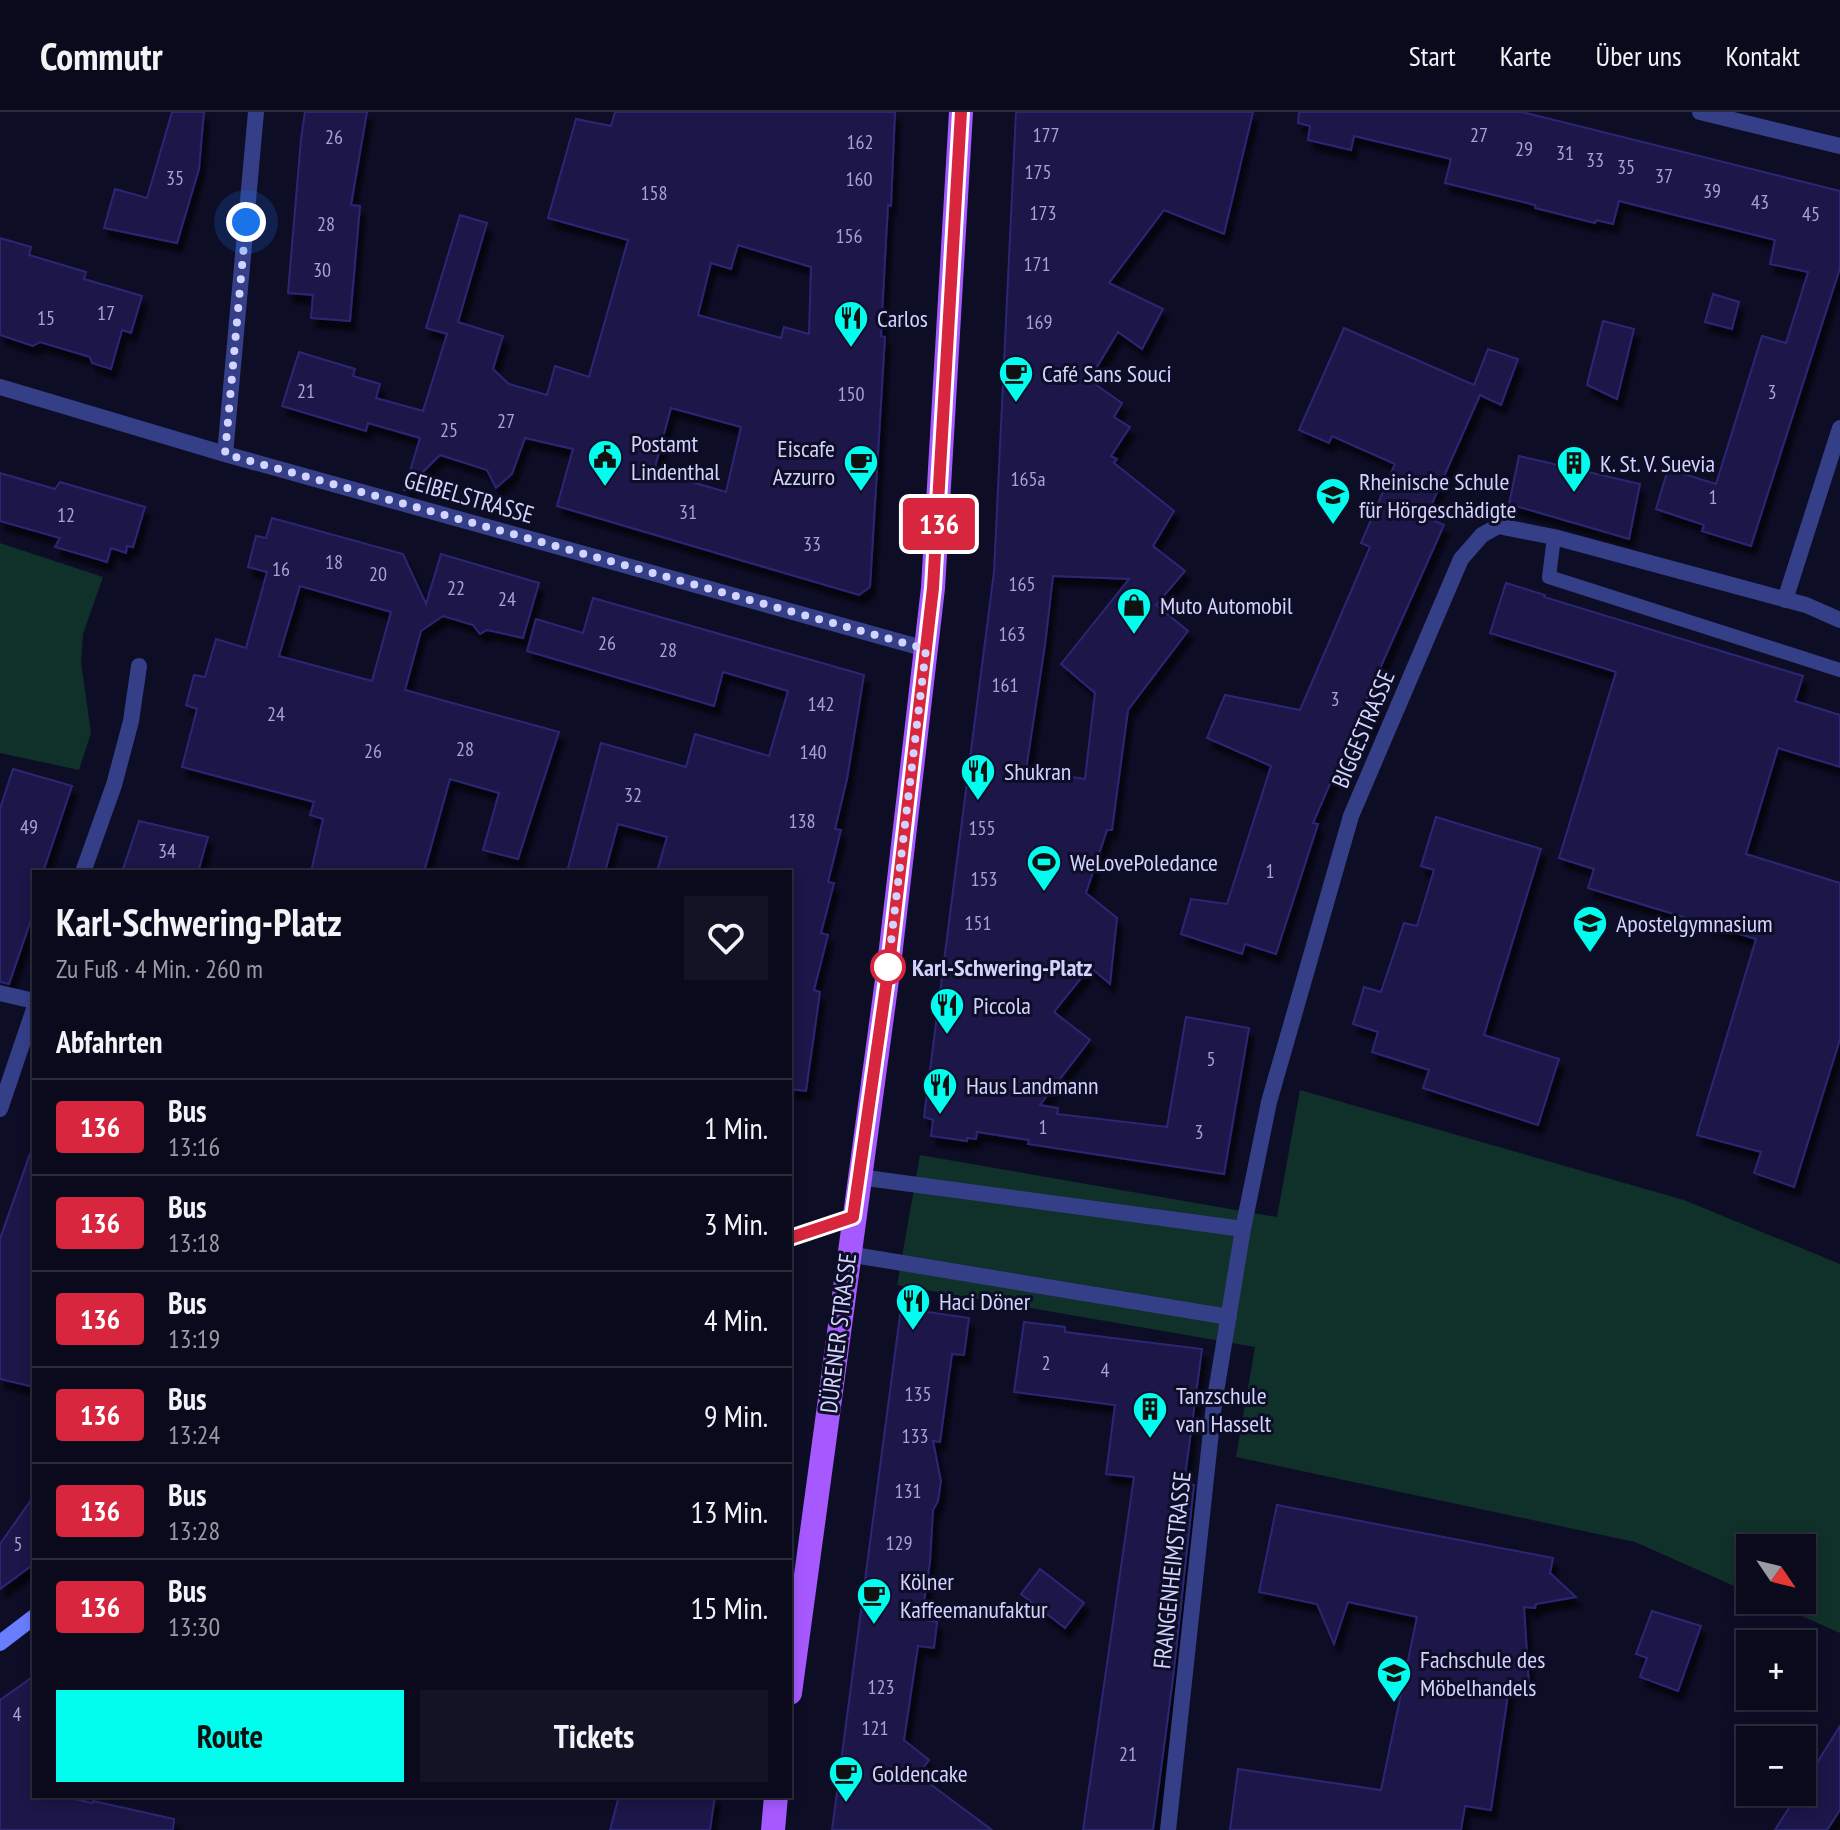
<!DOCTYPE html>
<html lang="de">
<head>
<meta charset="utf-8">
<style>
	body { margin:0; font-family:"PT Sans Narrow",sans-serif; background:#131325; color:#f1f3f6; height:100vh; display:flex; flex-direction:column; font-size:30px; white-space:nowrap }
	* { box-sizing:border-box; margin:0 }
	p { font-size:26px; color:#999aa3 }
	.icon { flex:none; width:44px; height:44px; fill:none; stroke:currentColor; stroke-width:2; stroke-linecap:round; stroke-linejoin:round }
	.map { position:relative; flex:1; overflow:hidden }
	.details { position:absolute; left:32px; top:758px; width:760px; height:928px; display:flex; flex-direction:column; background:#0a0a1c; border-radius:0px; box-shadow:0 4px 12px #0003,0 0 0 2px #2a2b3b }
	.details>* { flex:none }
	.badge { padding:0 16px; border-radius:6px; font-size:28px; line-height:52px }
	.needle { width:52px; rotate:125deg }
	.fabs { position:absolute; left:1736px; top:1422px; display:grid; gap:16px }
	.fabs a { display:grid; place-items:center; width:80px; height:80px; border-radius:0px; background:#0a0a1c; box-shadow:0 4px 12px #0003,0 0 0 2px #2a2b3b; font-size:40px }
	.you { position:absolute; width:40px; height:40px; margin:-20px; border:6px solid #fff; border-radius:50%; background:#1a73e8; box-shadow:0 0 0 12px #1a73e833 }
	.map>.badge { position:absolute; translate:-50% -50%; box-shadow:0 0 0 4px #fff }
	h2 { padding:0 24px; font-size:30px; line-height:72px }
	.round { display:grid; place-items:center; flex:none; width:84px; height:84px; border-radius:0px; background:#131325 }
	.overview { display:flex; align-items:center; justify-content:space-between; height:136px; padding:0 24px }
	h1 { font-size:38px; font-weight:700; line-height:60px }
	.cta { display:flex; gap:16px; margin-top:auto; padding:16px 24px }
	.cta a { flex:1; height:92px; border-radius:0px; background:#00fded; color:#111; font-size:32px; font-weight:700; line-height:92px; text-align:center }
	.cta a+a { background:#131325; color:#f1f3f6 }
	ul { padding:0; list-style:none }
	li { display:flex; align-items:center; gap:24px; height:96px; padding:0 24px; border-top:2px solid #2a2b3b }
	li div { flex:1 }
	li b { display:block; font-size:30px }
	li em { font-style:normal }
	li .badge { min-width:88px; font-weight:700; text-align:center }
	header { display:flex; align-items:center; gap:48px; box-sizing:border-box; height:112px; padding:0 40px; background:#0a0a1c; border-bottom:2px solid #2a2b3b }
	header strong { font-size:38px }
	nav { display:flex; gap:44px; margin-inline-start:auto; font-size:28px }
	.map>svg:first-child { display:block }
	.green { fill:#10302a }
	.building { fill:#1a1848; stroke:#2b2875; stroke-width:2; fill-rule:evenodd; filter:url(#shadow) }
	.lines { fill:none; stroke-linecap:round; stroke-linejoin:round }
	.lane { stroke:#353f88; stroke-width:14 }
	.street { stroke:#353f88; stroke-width:16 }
	.secondary { stroke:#697dff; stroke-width:16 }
	.primary { stroke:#a659ff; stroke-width:24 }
	.line-casing { stroke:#fff; stroke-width:18 }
	.line { stroke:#d7263d; stroke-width:12 }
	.walk { stroke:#d2d4ff; stroke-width:8; stroke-dasharray:0 14.4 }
	.stop-dot { fill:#fff; stroke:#d7263d; stroke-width:4 }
	.labels { text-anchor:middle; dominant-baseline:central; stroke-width:6; stroke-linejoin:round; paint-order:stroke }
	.number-label { font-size:20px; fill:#a4a5d1 }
	.poi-label { font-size:24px; fill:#d2d4ff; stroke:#0d0d26; text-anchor:start }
	.street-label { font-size:24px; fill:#d2d4ff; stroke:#0d0d26 }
	.stop-label { font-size:24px; font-weight:bold; fill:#d2d4ff; stroke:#0d0d26; text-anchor:start }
</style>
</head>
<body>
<header>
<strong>Commutr</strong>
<nav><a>Start</a><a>Karte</a><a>Über uns</a><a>Kontakt</a></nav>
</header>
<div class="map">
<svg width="1840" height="1718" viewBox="0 0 1840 1718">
	<defs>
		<filter id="shadow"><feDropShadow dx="5" dy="9" stdDeviation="2" flood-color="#0009"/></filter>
	</defs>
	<rect width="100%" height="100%" fill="#0d0d26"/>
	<path class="green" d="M 0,431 L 103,465 L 83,522 L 81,550 L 91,621 L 79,658 L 0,641 Z
		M 1300,978 L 1684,1088 L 1840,1152 L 1840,1521 L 1766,1488 L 1802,1488 L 1802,1436 L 1750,1436 L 1750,1481 L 1635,1430 L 1236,1345 L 1255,1235 L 897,1173 L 920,1043 L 1277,1105 Z"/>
	<path class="building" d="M 172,0 L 204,0 L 199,57 L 177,131 L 104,116 L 115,77 L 147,86 Z
		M 305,0 L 367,0 L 351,93 L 360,94 L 350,209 L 311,206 L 313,183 L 288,181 L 301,27 Z
		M 615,0 L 895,0 L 891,94 L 888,93 L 883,185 L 881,224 L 885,225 L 870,475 L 859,483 L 557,394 L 573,337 L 525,326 L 512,362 L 496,376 L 487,358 L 440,343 L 404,379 L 420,326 L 368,311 L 366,319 L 282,294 L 299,240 L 355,257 L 353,264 L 380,272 L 376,286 L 423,299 L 447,222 L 426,216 L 460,103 L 487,111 L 458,210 L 503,224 L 493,257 L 509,272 L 547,283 L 555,254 L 589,265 L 628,128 L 548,106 L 576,7 L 611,14 ZM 738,133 L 811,155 L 809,222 L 784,215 L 781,226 L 698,203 L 711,151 L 731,157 ZM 671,296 L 741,315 L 726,380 L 654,359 Z
		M 1016,0 L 1253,0 L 1224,122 L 1164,98 L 1109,171 L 1163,197 L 1142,237 L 1118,220 L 1089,268 L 1122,291 L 1114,305 L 1130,315 L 1111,344 L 1117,347 L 1114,351 L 1174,399 L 1153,434 L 1185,459 L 1156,493 L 1188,519 L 1128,598 L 1112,718 L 1107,718 L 1086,781 L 1117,806 L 1110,872 L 1090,855 L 1054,900 L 1090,928 L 1040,993 L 1058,996 L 1057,1002 L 1167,1015 L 1186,905 L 1249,916 L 1224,1062 L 1028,1032 L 1029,1028 L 977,1020 L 976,1027 L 967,1026 L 967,1029 L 931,1024 L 933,1008 L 924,1005 L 994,460 ZM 1053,464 L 1129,467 L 1061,552 L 1095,581 L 1085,667 L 1026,658 L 1045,533 Z
		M 1299,0 L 1522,0 L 1840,79 L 1840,156 L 1751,434 L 1702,419 L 1704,413 L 1656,397 L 1668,357 L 1716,372 L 1762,224 L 1786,231 L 1808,160 L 1770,152 L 1775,128 L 1619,89 L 1613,112 L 1596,108 L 1595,111 L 1535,96 L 1535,93 L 1445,71 L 1451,47 L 1354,24 L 1351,38 L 1308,28 L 1310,14 L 1298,11 Z
		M 0,126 L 31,135 L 29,143 L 86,160 L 84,167 L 142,184 L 131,221 L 122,218 L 111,257 L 92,251 L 90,245 L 40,230 L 33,234 L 0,223 Z
		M 1713,182 L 1739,190 L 1732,217 L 1705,210 Z
		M 1603,209 L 1634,217 L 1617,287 L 1587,273 Z
		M 1344,216 L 1474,273 L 1488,237 L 1518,247 L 1501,293 L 1480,283 L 1426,405 L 1444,413 L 1365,590 L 1375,595 L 1362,625 L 1352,621 L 1313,711 L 1318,712 L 1276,842 L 1245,832 L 1242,842 L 1181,822 L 1191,787 L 1227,792 L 1271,654 L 1207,626 L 1225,583 L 1300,598 L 1370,435 L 1361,431 L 1395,352 L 1332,324 L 1329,331 L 1299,318 Z
		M 1519,344 L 1640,372 L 1629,427 L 1509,392 Z
		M 0,361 L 55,377 L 60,370 L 145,395 L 133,435 L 127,434 L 126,441 L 111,436 L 107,450 L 55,435 L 60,426 L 0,409 Z
		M 272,406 L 403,442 L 426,492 L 441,442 L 539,471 L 523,526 L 487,518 L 480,522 L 473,513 L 443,504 L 421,519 L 405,578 L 559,620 L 518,747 L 483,738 L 499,681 L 450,667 L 424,760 L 311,760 L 323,707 L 310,703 L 314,690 L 182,655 L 197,597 L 186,593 L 194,563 L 205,565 L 216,527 L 246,536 L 267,460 L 248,455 L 256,424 L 266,426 ZM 300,474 L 391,500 L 372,569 L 279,544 Z
		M 1506,471 L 1545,483 L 1544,485 L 1803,564 L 1795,589 L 1840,603 L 1840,655 L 1778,636 L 1746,742 L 1840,771 L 1840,927 L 1794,1075 L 1754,1061 L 1761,1040 L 1697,1023 L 1756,827 L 1588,776 L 1594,757 L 1559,746 L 1616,560 L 1490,521 Z
		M 593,486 L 864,563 L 847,667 L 835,717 L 841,718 L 828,770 L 834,771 L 821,821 L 828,823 L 814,878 L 820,880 L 806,979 L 790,977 L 790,760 L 657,760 L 667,725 L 618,712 L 605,760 L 567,760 L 601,631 L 686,655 L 695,622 L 769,644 L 788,579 L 723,560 L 714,594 L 527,539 L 536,507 L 583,521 Z
		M 13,657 L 72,674 L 43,760 L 34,760 L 34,799 L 9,872 L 0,870 L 0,697 Z
		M 1436,705 L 1541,737 L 1484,923 L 1559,947 L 1538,1013 L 1423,976 L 1429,958 L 1372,940 L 1378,920 L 1353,912 L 1364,875 L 1381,880 L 1404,811 L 1417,814 L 1434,758 L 1421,754 Z
		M 139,709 L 208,725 L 198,760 L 122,760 Z
		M 30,1042 L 34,1043 L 34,1275 L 0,1267 L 0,1127 Z
		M 901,1196 L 969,1206 L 964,1243 L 952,1242 L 940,1330 L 933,1329 L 941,1369 L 938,1389 L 933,1398 L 930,1450 L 923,1497 L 926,1497 L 924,1508 L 937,1510 L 934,1536 L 918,1534 L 904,1628 L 929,1648 L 918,1663 L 992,1718 L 832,1718 Z
		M 1024,1210 L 1065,1215 L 1065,1220 L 1202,1237 L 1184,1372 L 1194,1373 L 1173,1566 L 1153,1718 L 1083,1718 L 1134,1365 L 1106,1362 L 1115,1293 L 1014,1280 Z
		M 34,1384 L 34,1452 L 0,1477 L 0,1432 Z
		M 1277,1393 L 1553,1446 L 1550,1461 L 1576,1485 L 1536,1492 L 1535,1496 L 1524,1495 L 1529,1573 L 1509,1576 L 1491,1698 L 1465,1694 L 1461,1718 L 1230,1718 L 1238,1657 L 1381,1678 L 1417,1505 L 1348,1490 L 1334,1532 L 1317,1492 L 1259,1480 Z
		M 1040,1457 L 1084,1491 L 1065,1516 L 1021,1482 Z
		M 1652,1499 L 1701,1514 L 1678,1579 L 1640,1565 L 1647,1546 L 1636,1542 Z
		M 34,1564 L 34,1665 L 31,1676 L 34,1677 L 34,1684 L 63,1684 L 92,1691 L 93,1689 L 174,1707 L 173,1718 L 0,1718 L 0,1588 Z
		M 1840,1614 L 1840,1698 L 1827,1718 L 1775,1718 L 1799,1680 L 1802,1680 L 1802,1675 Z
		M 619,1684 L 715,1684 L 710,1718 L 610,1718 Z"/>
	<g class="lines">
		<path class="lane" d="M 1554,425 L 1549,465 L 1840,558"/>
		<path class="street" d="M 1700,0 L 1840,34
			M 0,275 L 225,342 L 926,537
			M 225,342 L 256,0
			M 1785,488 L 1840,316
			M 83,760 L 114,673 L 131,609 L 139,554
			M 0,881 L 34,889
			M 0,997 L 34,897
			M 859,1065 L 1243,1117
			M 848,1142 L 1229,1205
			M 1168,1718 L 1214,1292 L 1243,1117 L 1269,990 L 1351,704 L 1461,447 L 1482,423 L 1498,414 L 1554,425 L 1806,493 L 1840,508"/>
		<path class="secondary" d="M 790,1126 L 853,1105
			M 0,1531 L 34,1505"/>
		<path class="primary" d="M 790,1581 L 889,853 L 933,476 L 961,0
			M 773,1718 L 776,1684"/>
	</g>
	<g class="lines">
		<g class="line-casing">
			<path id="line" d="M 790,1126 L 853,1105 L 889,853 L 933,476 L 961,0"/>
		</g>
		<use href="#line" class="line"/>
		<path class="walk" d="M 246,110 L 225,342 L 926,537 L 888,855"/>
	</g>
	<defs>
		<g id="restaurant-pin" transform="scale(1.8)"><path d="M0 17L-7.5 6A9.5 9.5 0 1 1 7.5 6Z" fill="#00fded" stroke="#0d0d26"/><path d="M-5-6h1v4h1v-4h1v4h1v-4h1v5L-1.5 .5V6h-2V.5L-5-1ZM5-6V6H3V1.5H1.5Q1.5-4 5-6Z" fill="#111"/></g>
		<g id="cafe-pin" transform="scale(1.8)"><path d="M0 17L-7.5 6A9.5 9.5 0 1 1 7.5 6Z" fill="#00fded" stroke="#0d0d26"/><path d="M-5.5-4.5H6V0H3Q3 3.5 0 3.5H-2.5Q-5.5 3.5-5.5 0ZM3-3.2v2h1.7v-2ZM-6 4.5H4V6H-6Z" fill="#111"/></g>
		<g id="civic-pin" transform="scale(1.8)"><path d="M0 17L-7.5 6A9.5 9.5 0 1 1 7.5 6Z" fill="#00fded" stroke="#0d0d26"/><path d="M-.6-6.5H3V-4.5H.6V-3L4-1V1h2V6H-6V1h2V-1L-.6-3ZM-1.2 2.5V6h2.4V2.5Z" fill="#111"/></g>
		<g id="building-pin" transform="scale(1.8)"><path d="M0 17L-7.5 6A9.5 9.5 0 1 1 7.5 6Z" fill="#00fded" stroke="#0d0d26"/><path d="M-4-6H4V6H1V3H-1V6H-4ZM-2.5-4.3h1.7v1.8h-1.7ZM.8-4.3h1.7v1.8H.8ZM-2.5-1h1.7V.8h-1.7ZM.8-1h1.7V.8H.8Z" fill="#111"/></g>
		<g id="school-pin" transform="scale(1.8)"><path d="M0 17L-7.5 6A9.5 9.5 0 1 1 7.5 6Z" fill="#00fded" stroke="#0d0d26"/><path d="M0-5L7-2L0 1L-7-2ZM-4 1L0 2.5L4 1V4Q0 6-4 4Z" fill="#111"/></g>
		<g id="shop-pin" transform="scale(1.8)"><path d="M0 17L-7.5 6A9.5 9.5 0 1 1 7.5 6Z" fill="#00fded" stroke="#0d0d26"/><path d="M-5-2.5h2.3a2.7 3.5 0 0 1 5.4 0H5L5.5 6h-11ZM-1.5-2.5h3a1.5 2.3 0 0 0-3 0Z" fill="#111"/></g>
		<g id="stadium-pin" transform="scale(1.8)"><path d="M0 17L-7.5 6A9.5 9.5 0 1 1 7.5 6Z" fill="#00fded" stroke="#0d0d26"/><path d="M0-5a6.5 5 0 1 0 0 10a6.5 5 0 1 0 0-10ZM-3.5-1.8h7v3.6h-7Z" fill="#111"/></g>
	</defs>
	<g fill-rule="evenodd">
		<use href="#restaurant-pin" x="851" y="206"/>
		<use href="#cafe-pin" x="1016" y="261"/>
		<use href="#civic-pin" x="605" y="345"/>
		<use href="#cafe-pin" x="861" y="350"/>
		<use href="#building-pin" x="1574" y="351"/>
		<use href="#school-pin" x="1333" y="383"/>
		<use href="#shop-pin" x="1134" y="493"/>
		<use href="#restaurant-pin" x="978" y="659"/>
		<use href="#stadium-pin" x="1044" y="750"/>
		<use href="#school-pin" x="1590" y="811"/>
		<use href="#restaurant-pin" x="947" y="893"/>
		<use href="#restaurant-pin" x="940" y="973"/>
		<use href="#restaurant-pin" x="913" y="1189"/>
		<use href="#building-pin" x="1150" y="1297"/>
		<use href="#cafe-pin" x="874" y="1483"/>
		<use href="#school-pin" x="1394" y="1561"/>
		<use href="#cafe-pin" x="846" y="1661"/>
	</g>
	<circle class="stop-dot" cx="888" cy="855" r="16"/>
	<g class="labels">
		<g class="number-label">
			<text x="1046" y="23">177</text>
			<text x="1479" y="23">27</text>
			<text x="334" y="25">26</text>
			<text x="860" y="30">162</text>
			<text x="1524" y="37">29</text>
			<text x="1565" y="41">31</text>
			<text x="1595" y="48">33</text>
			<text x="1626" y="55">35</text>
			<text x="1038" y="60">175</text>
			<text x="1664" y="64">37</text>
			<text x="175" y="66">35</text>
			<text x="859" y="67">160</text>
			<text x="1712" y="79">39</text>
			<text x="654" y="81">158</text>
			<text x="1760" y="90">43</text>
			<text x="1043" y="101">173</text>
			<text x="1811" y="102">45</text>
			<text x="326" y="112">28</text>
			<text x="849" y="124">156</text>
			<text x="1037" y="152">171</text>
			<text x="322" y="158">30</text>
			<text x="106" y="201">17</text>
			<text x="46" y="206">15</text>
			<text x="1039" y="210">169</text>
			<text x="306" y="279">21</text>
			<text x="1772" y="280">3</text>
			<text x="851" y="282">150</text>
			<text x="506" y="309">27</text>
			<text x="449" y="318">25</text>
			<text x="1028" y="367">165a</text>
			<text x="1713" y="385">1</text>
			<text x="688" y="400">31</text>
			<text x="66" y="403">12</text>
			<text x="812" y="432">33</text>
			<text x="334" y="450">18</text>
			<text x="281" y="457">16</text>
			<text x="378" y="462">20</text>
			<text x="1022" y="472">165</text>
			<text x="456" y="476">22</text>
			<text x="507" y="487">24</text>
			<text x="1012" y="522">163</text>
			<text x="607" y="531">26</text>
			<text x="668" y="538">28</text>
			<text x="1005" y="573">161</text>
			<text x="1335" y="587">3</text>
			<text x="821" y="592">142</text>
			<text x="276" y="602">24</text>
			<text x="465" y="637">28</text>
			<text x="373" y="639">26</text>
			<text x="813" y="640">140</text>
			<text x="633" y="683">32</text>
			<text x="802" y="709">138</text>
			<text x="29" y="715">49</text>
			<text x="982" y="716">155</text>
			<text x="167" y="739">34</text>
			<text x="1270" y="759">1</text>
			<text x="984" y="767">153</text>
			<text x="978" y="811">151</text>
			<text x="1211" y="947">5</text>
			<text x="1043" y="1015">1</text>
			<text x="1199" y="1020">3</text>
			<text x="1046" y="1251">2</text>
			<text x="1105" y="1258">4</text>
			<text x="918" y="1282">135</text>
			<text x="915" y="1324">133</text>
			<text x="908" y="1379">131</text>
			<text x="899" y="1431">129</text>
			<text x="18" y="1432">5</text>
			<text x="881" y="1575">123</text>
			<text x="17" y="1602">4</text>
			<text x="875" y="1616">121</text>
			<text x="1128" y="1642">21</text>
		</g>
		<g class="poi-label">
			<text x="877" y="206">Carlos</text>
			<text x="1042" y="261">Café Sans Souci</text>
			<text x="631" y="331">Postamt<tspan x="631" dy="28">Lindenthal</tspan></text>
			<text x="835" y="336" text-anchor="end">Eiscafe<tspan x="835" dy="28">Azzurro</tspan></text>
			<text x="1600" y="351">K. St. V. Suevia</text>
			<text x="1359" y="369">Rheinische Schule<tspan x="1359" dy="28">für Hörgeschädigte</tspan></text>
			<text x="1160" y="493">Muto Automobil</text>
			<text x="1004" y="659">Shukran</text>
			<text x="1070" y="750">WeLovePoledance</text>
			<text x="1616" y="811">Apostelgymnasium</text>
			<text x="973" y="893">Piccola</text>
			<text x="966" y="973">Haus Landmann</text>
			<text x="939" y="1189">Haci Döner</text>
			<text x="1176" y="1283">Tanzschule<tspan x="1176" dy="28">van Hasselt</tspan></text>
			<text x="900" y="1469">Kölner<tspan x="900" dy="28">Kaffeemanufaktur</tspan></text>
			<text x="1420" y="1547">Fachschule des<tspan x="1420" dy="28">Möbelhandels</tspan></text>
			<text x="872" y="1661">Goldencake</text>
		</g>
		<g class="street-label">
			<text transform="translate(469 385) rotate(16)">GEIBELSTRASSE</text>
			<text transform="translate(1363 617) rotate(-67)">BIGGESTRASSE</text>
			<text transform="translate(838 1221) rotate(-83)">DÜRENER STRASSE</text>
			<text transform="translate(1172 1458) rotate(-84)">FRANGENHEIMSTRASSE</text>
		</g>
		<g class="stop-label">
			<text x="912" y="855">Karl-Schwering-Platz</text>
		</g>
	</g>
</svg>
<div class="fabs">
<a><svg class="needle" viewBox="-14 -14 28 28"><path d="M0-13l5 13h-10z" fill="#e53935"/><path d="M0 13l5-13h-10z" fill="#999aa3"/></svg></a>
<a>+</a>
<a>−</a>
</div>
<div class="you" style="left:246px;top:110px"></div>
<b class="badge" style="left:939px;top:412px;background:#d7263d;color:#fff">136</b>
<section class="details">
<div class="overview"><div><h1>Karl-Schwering-Platz</h1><p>Zu Fuß · 4 Min. · 260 m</p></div><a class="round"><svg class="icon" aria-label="heart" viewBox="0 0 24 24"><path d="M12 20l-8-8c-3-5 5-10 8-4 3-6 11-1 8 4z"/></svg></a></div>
<h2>Abfahrten</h2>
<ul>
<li><span class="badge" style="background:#d7263d;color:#fff">136</span><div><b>Bus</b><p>13:16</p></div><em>1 Min.</em></li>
<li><span class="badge" style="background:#d7263d;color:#fff">136</span><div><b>Bus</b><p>13:18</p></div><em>3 Min.</em></li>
<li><span class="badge" style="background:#d7263d;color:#fff">136</span><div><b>Bus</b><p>13:19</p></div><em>4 Min.</em></li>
<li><span class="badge" style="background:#d7263d;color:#fff">136</span><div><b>Bus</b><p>13:24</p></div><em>9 Min.</em></li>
<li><span class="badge" style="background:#d7263d;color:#fff">136</span><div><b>Bus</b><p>13:28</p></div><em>13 Min.</em></li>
<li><span class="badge" style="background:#d7263d;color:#fff">136</span><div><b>Bus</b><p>13:30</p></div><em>15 Min.</em></li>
</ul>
<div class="cta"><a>Route</a><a>Tickets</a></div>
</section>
</div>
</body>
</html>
